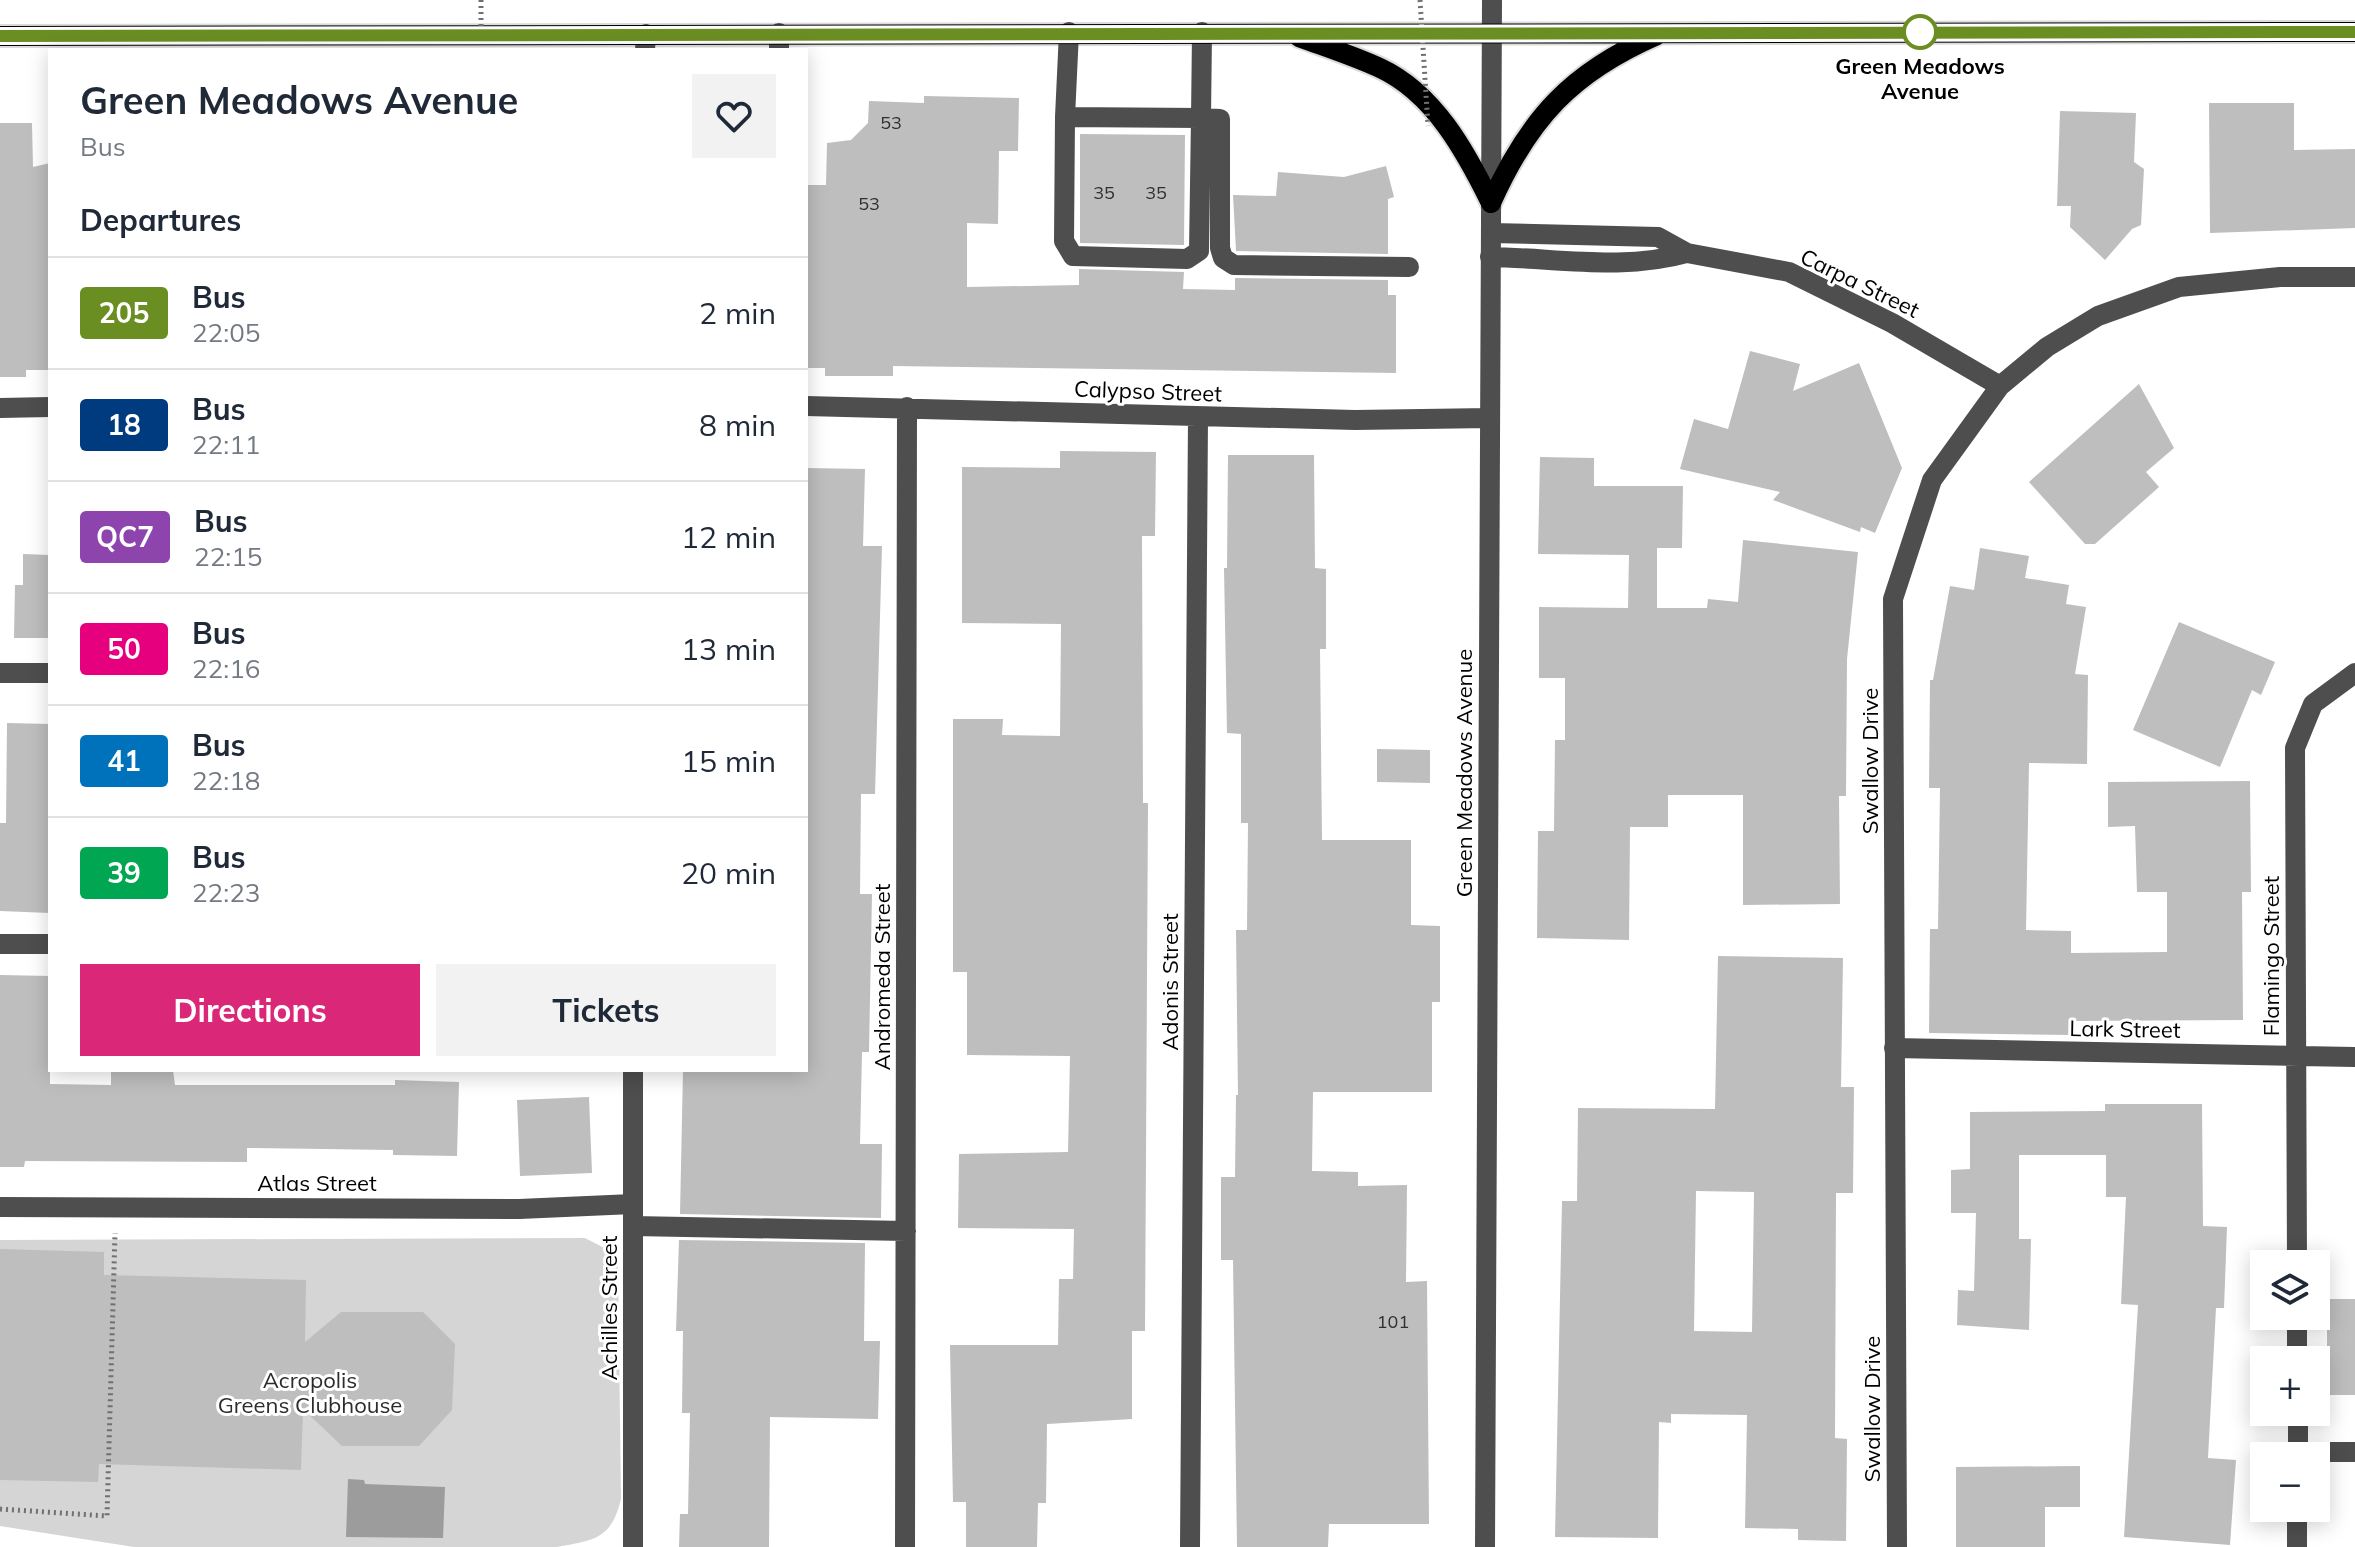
<!DOCTYPE html>
<html lang="en">
<head>
<meta charset="utf-8">
<style>
	body { margin:0; font-family:Mulish,sans-serif; background:#f2f2f3; color:#1f2937; height:100vh; display:flex; flex-direction:column; font-size:30px; white-space:nowrap }
	* { box-sizing:border-box; margin:0 }
	p { font-size:26px; color:#747a83 }
	.icon { flex:none; width:44px; height:44px; fill:none; stroke:currentColor; stroke-width:2; stroke-linecap:round; stroke-linejoin:round }
	.map { position:relative; flex:1; overflow:hidden }
	.side { position:absolute; left:48px; top:48px; width:760px; height:1024px; display:flex; flex-direction:column; background:#fff; border-radius:0px; box-shadow:0 4px 20px #0003 }
	.side>* { flex:none }
	.badge { padding:0 16px; border-radius:6px; font-size:28px; line-height:52px }
	.buttons { position:absolute; left:2250px; top:1250px; display:grid; gap:16px }
	.buttons a { display:grid; place-items:center; width:80px; height:80px; border-radius:0px; background:#fff; box-shadow:0 4px 20px #0003; font-size:40px }
	.map>.badge { position:absolute; translate:-50% -50%; box-shadow:0 0 0 4px #fff }
	h2 { padding:0 32px; font-size:30px; line-height:72px }
	.round { display:grid; place-items:center; flex:none; width:84px; height:84px; border-radius:0px; background:#f2f2f3 }
	.head { display:flex; align-items:center; justify-content:space-between; height:136px; padding:0 32px }
	h1 { font-size:38px; font-weight:700; line-height:60px }
	.primary-button { display:flex; gap:16px; margin-top:auto; padding:16px 32px }
	.primary-button a { flex:1; height:92px; border-radius:0px; background:#db2777; color:#fff; font-size:32px; font-weight:700; line-height:92px; text-align:center }
	.primary-button a+a { background:#f2f2f3; color:#1f2937 }
	ul { padding:0; list-style:none }
	li { display:flex; align-items:center; gap:24px; height:112px; padding:0 32px; border-top:2px solid #e0e1e3 }
	li div { flex:1 }
	li b { display:block; font-size:30px }
	li em { font-style:normal }
	li .badge { min-width:88px; font-weight:700; text-align:center }
	.map>svg:first-child { display:block }
	.green { fill:#d5d5d5 }
	.water { fill:#9c9c9c }
	.building { fill:#bebebe; fill-rule:evenodd }
	.lines { fill:none; stroke-linecap:round; stroke-linejoin:round }
	.major-casing { stroke:#dbdbdb; stroke-width:24 }
	.path { stroke:#707070; stroke-width:5; stroke-dasharray:2 4; stroke-linecap:butt }
	.minor { stroke:#4e4e4e; stroke-width:20 }
	.major { stroke:#000; stroke-width:20 }
	.path-bridge { stroke:#707070; stroke-width:5; stroke-dasharray:2 4; stroke-linecap:butt }
	.line-casing { stroke:#fff; stroke-width:18 }
	.line { stroke:#6b8e23; stroke-width:12 }
	.stop-dot { fill:#fff; stroke:#6b8e23; stroke-width:4 }
	.labels { text-anchor:middle; dominant-baseline:central; stroke-width:6; stroke-linejoin:round; paint-order:stroke }
	.number-label { font-size:18px; fill:#303030 }
	.stop-label { font-size:22px; font-weight:bold; fill:#000; stroke:#fff }
	.street-label { font-size:22px; fill:#000; stroke:#fff }
	.park-label { font-size:22px; fill:#2c2c2c; stroke:#fff }
</style>
</head>
<body>
<div class="map">
<svg width="2355" height="1547" viewBox="0 0 2355 1547">
	<rect width="100%" height="100%" fill="#fff"/>
	<path class="green" d="M 585,1238 L 612,1252 L 618,1267 L 621,1499 C 611,1540 594,1540 557,1547 L 134,1547 L 0,1526 L 0,1240 Z"/>
	<path class="water" d="M 348,1479 L 364,1480 L 365,1484 L 445,1487 L 443,1538 L 346,1537 Z"/>
	<path class="building" d="M 924,96 L 1019,98 L 1018,151 L 999,151 L 998,224 L 967,223 L 967,287 L 1079,285 L 1079,269 L 1184,272 L 1183,289 L 1235,290 L 1235,278 L 1388,280 L 1388,295 L 1396,295 L 1396,373 L 893,366 L 893,376 L 825,376 L 825,368 L 806,368 L 806,185 L 826,185 L 827,143 L 851,140 L 868,123 L 869,101 L 924,103 Z
		M 2209,103 L 2294,103 L 2294,150 L 2355,149 L 2355,228 L 2210,233 Z
		M 2060,111 L 2136,113 L 2134,162 L 2144,169 L 2141,225 L 2132,229 L 2105,260 L 2070,227 L 2071,206 L 2057,206 Z
		M 0,123 L 32,123 L 33,167 L 50,163 L 50,370 L 26,370 L 26,377 L 0,377 Z
		M 1080,134 L 1185,135 L 1184,245 L 1080,243 Z
		M 1386,166 L 1394,197 L 1388,199 L 1388,254 L 1236,251 L 1233,195 L 1276,196 L 1278,172 L 1344,177 Z
		M 1750,351 L 1800,364 L 1793,391 L 1859,363 L 1902,468 L 1875,533 L 1861,527 L 1860,532 L 1773,500 L 1780,492 L 1680,469 L 1694,419 L 1728,429 Z
		M 2139,384 L 2174,448 L 2146,472 L 2159,487 L 2095,544 L 2085,544 L 2029,482 Z
		M 1060,451 L 1156,452 L 1155,536 L 1142,536 L 1143,803 L 1148,803 L 1145,1331 L 1132,1331 L 1132,1419 L 1047,1424 L 1046,1503 L 1038,1503 L 1037,1547 L 966,1547 L 966,1502 L 953,1502 L 950,1345 L 1058,1345 L 1059,1279 L 1073,1279 L 1074,1229 L 958,1228 L 959,1154 L 1068,1152 L 1070,1056 L 967,1055 L 967,972 L 953,972 L 953,719 L 1003,719 L 1002,735 L 1060,736 L 1061,624 L 962,623 L 962,467 L 1060,468 Z
		M 1228,455 L 1314,455 L 1315,568 L 1326,569 L 1326,649 L 1320,649 L 1322,840 L 1411,840 L 1411,925 L 1440,926 L 1440,1002 L 1432,1002 L 1432,1092 L 1313,1092 L 1312,1171 L 1358,1172 L 1358,1186 L 1407,1185 L 1406,1282 L 1427,1281 L 1429,1524 L 1329,1524 L 1328,1547 L 1237,1547 L 1233,1260 L 1221,1260 L 1221,1177 L 1235,1177 L 1236,1095 L 1238,1095 L 1236,930 L 1247,930 L 1248,823 L 1241,823 L 1241,734 L 1227,733 L 1224,568 L 1227,568 Z
		M 1540,457 L 1594,458 L 1594,486 L 1683,486 L 1682,548 L 1657,548 L 1657,608 L 1707,608 L 1708,599 L 1738,602 L 1743,540 L 1858,552 L 1847,659 L 1846,796 L 1839,796 L 1840,904 L 1743,905 L 1743,795 L 1668,795 L 1668,827 L 1630,827 L 1629,940 L 1537,938 L 1538,831 L 1554,831 L 1555,740 L 1565,740 L 1565,678 L 1539,678 L 1539,607 L 1628,608 L 1629,555 L 1538,554 Z
		M 806,468 L 865,469 L 863,546 L 882,546 L 875,794 L 861,794 L 860,894 L 872,894 L 869,1052 L 862,1052 L 860,1144 L 882,1144 L 881,1218 L 680,1214 L 683,1070 L 806,1070 Z
		M 1980,548 L 2029,556 L 2025,578 L 2069,585 L 2066,604 L 2086,607 L 2075,674 L 2088,675 L 2087,764 L 2029,763 L 2026,930 L 2071,931 L 2071,953 L 2167,952 L 2167,892 L 2137,892 L 2135,826 L 2108,827 L 2108,782 L 2250,781 L 2251,892 L 2242,892 L 2243,1020 L 2070,1021 L 2070,1035 L 1929,1033 L 1930,929 L 1938,929 L 1940,788 L 1929,788 L 1930,680 L 1933,680 L 1950,586 L 1974,590 Z
		M 23,554 L 50,555 L 50,638 L 14,638 L 15,585 L 23,585 Z
		M 2179,622 L 2275,662 L 2261,695 L 2252,690 L 2220,767 L 2133,730 Z
		M 7,723 L 50,724 L 50,913 L 0,911 L 0,823 L 6,823 Z
		M 1377,749 L 1430,750 L 1430,783 L 1377,782 Z
		M 1718,956 L 1843,958 L 1841,1087 L 1854,1087 L 1853,1193 L 1836,1193 L 1835,1438 L 1847,1439 L 1846,1541 L 1798,1540 L 1798,1529 L 1745,1528 L 1747,1415 L 1671,1414 L 1671,1423 L 1659,1422 L 1658,1538 L 1555,1537 L 1562,1201 L 1577,1201 L 1578,1108 L 1715,1109 ZM 1696,1191 L 1754,1192 L 1752,1332 L 1694,1331 Z
		M 0,975 L 50,976 L 50,1084 L 111,1085 L 111,1070 L 173,1070 L 175,1085 L 395,1085 L 395,1080 L 459,1082 L 457,1156 L 393,1155 L 393,1150 L 247,1148 L 247,1162 L 25,1161 L 24,1167 L 0,1167 Z
		M 589,1097 L 592,1173 L 520,1176 L 517,1100 Z
		M 2105,1104 L 2202,1104 L 2203,1226 L 2227,1227 L 2224,1308 L 2216,1308 L 2208,1458 L 2236,1460 L 2230,1545 L 2124,1537 L 2138,1305 L 2121,1304 L 2126,1197 L 2106,1197 L 2106,1155 L 2019,1155 L 2019,1239 L 2031,1239 L 2029,1330 L 1957,1325 L 1958,1290 L 1974,1291 L 1976,1213 L 1951,1213 L 1951,1170 L 1970,1169 L 1970,1112 L 2105,1111 Z
		M 679,1240 L 865,1243 L 864,1341 L 880,1341 L 878,1419 L 770,1417 L 769,1547 L 679,1547 L 680,1514 L 688,1514 L 690,1413 L 682,1413 L 683,1331 L 676,1331 Z
		M 0,1249 L 104,1252 L 104,1275 L 306,1280 L 305,1342 L 341,1312 L 423,1312 L 455,1344 L 452,1410 L 419,1446 L 342,1446 L 303,1409 L 301,1470 L 99,1464 L 98,1482 L 0,1480 Z
		M 2327,1299 L 2355,1299 L 2355,1395 L 2327,1395 Z
		M 2080,1466 L 2080,1507 L 2045,1507 L 2045,1547 L 1956,1547 L 1956,1467 Z"/>
	<g class="lines">
		<g class="major-casing">
			<path id="major" d="M 0,36 L 2355,32
				M 1299,37 C 1326,47 1354,56 1380,68 C 1434,93 1466,152 1491,203
				M 1491,203 C 1529,118 1572,72 1657,35"/>
		</g>
		<path class="path" d="M 0,1509 L 107,1516 L 115,1233"/>
		<path class="minor" d="M 1069,32 L 1065,117 L 1201,118 L 1202,32
			M 645,50 L 646,34
			M 779,50 L 779,33
			M 1065,117 L 1064,241 L 1073,256 L 1187,259 L 1199,251 L 1201,118 L 1220,119 L 1220,248 L 1223,258 L 1234,265 L 1409,267
			M 1491,233 L 1658,237 L 1687,253 L 1789,272 L 1892,323 L 2000,386
			M 1490,257 C 1556,258 1624,271 1687,253
			M 806,406 L 1355,420 L 1489,418
			M 0,408 L 50,407
			M 0,673 L 50,673
			M 0,944 L 50,944
			M 1894,1048 L 2355,1057
			M 0,1207 L 519,1209 L 633,1204
			M 633,1226 L 906,1231
			M 2297,1264 L 2295,748 L 2313,704 L 2355,673
			M 2297,1316 L 2297,1360
			M 2298,1412 L 2298,1456
			M 2298,1452 L 2355,1452
			M 633,1547 L 633,1070
			M 905,1547 L 907,407
			M 1190,1547 L 1198,417
			M 1485,1547 L 1492,0
			M 1897,1547 L 1893,599 L 1932,480 L 2000,386 L 2047,347 L 2098,316 L 2179,287 L 2280,277 L 2355,277
			M 2297,1547 L 2297,1508"/>
		<use href="#major" class="major"/>
		<path class="path-bridge" d="M 1420,0 L 1428,126
			M 481,50 L 481,0"/>
	</g>
	<g class="lines">
		<g class="line-casing">
			<path id="line" d="M 0,36 L 2355,32"/>
		</g>
		<use href="#line" class="line"/>
	</g>
	<circle class="stop-dot" cx="1920" cy="32" r="16"/>
	<g class="labels">
		<g class="number-label">
			<text x="891" y="122">53</text>
			<text x="1104" y="192">35</text>
			<text x="1156" y="192">35</text>
			<text x="869" y="203">53</text>
			<text x="1393" y="1321">101</text>
		</g>
		<g class="stop-label">
			<text x="1920" y="66">Green Meadows<tspan x="1920" dy="25">Avenue</tspan></text>
		</g>
		<g class="street-label">
			<text transform="translate(1860 283) rotate(26)">Carpa Street</text>
			<text transform="translate(1148 391) rotate(2)">Calypso Street</text>
			<text transform="translate(1870 761) rotate(-90)">Swallow Drive</text>
			<text transform="translate(1464 773) rotate(-90)">Green Meadows Avenue</text>
			<text transform="translate(2271 956) rotate(-90)">Flamingo Street</text>
			<text transform="translate(882 977) rotate(-90)">Andromeda Street</text>
			<text transform="translate(1170 982) rotate(-90)">Adonis Street</text>
			<text transform="translate(2125 1029) rotate(1)">Lark Street</text>
			<text x="317" y="1183">Atlas Street</text>
			<text transform="translate(609 1308) rotate(-90)">Achilles Street</text>
			<text transform="translate(1872 1409) rotate(-90)">Swallow Drive</text>
		</g>
		<g class="park-label">
			<text x="310" y="1380">Acropolis<tspan x="310" dy="25">Greens Clubhouse</tspan></text>
		</g>
	</g>
</svg>
<div class="buttons">
<a><svg class="icon" aria-label="layers" viewBox="0 0 24 24"><path d="M12 4l9 5-9 5-9-5zM3 14l9 5 9-5"/></svg></a>
<a>+</a>
<a>−</a>
</div>
<section class="side">
<div class="head"><div><h1>Green Meadows Avenue</h1><p>Bus</p></div><a class="round"><svg class="icon" aria-label="heart" viewBox="0 0 24 24"><path d="M12 20l-8-8c-3-5 5-10 8-4 3-6 11-1 8 4z"/></svg></a></div>
<h2>Departures</h2>
<ul>
<li><span class="badge" style="background:#6b8e23;color:#fff">205</span><div><b>Bus</b><p>22:05</p></div><em>2 min</em></li>
<li><span class="badge" style="background:#003b80;color:#fff">18</span><div><b>Bus</b><p>22:11</p></div><em>8 min</em></li>
<li><span class="badge" style="background:#8e44ad;color:#fff">QC7</span><div><b>Bus</b><p>22:15</p></div><em>12 min</em></li>
<li><span class="badge" style="background:#e6007e;color:#fff">50</span><div><b>Bus</b><p>22:16</p></div><em>13 min</em></li>
<li><span class="badge" style="background:#0072bc;color:#fff">41</span><div><b>Bus</b><p>22:18</p></div><em>15 min</em></li>
<li><span class="badge" style="background:#00a651;color:#fff">39</span><div><b>Bus</b><p>22:23</p></div><em>20 min</em></li>
</ul>
<div class="primary-button"><a>Directions</a><a>Tickets</a></div>
</section>
</div>
</body>
</html>
